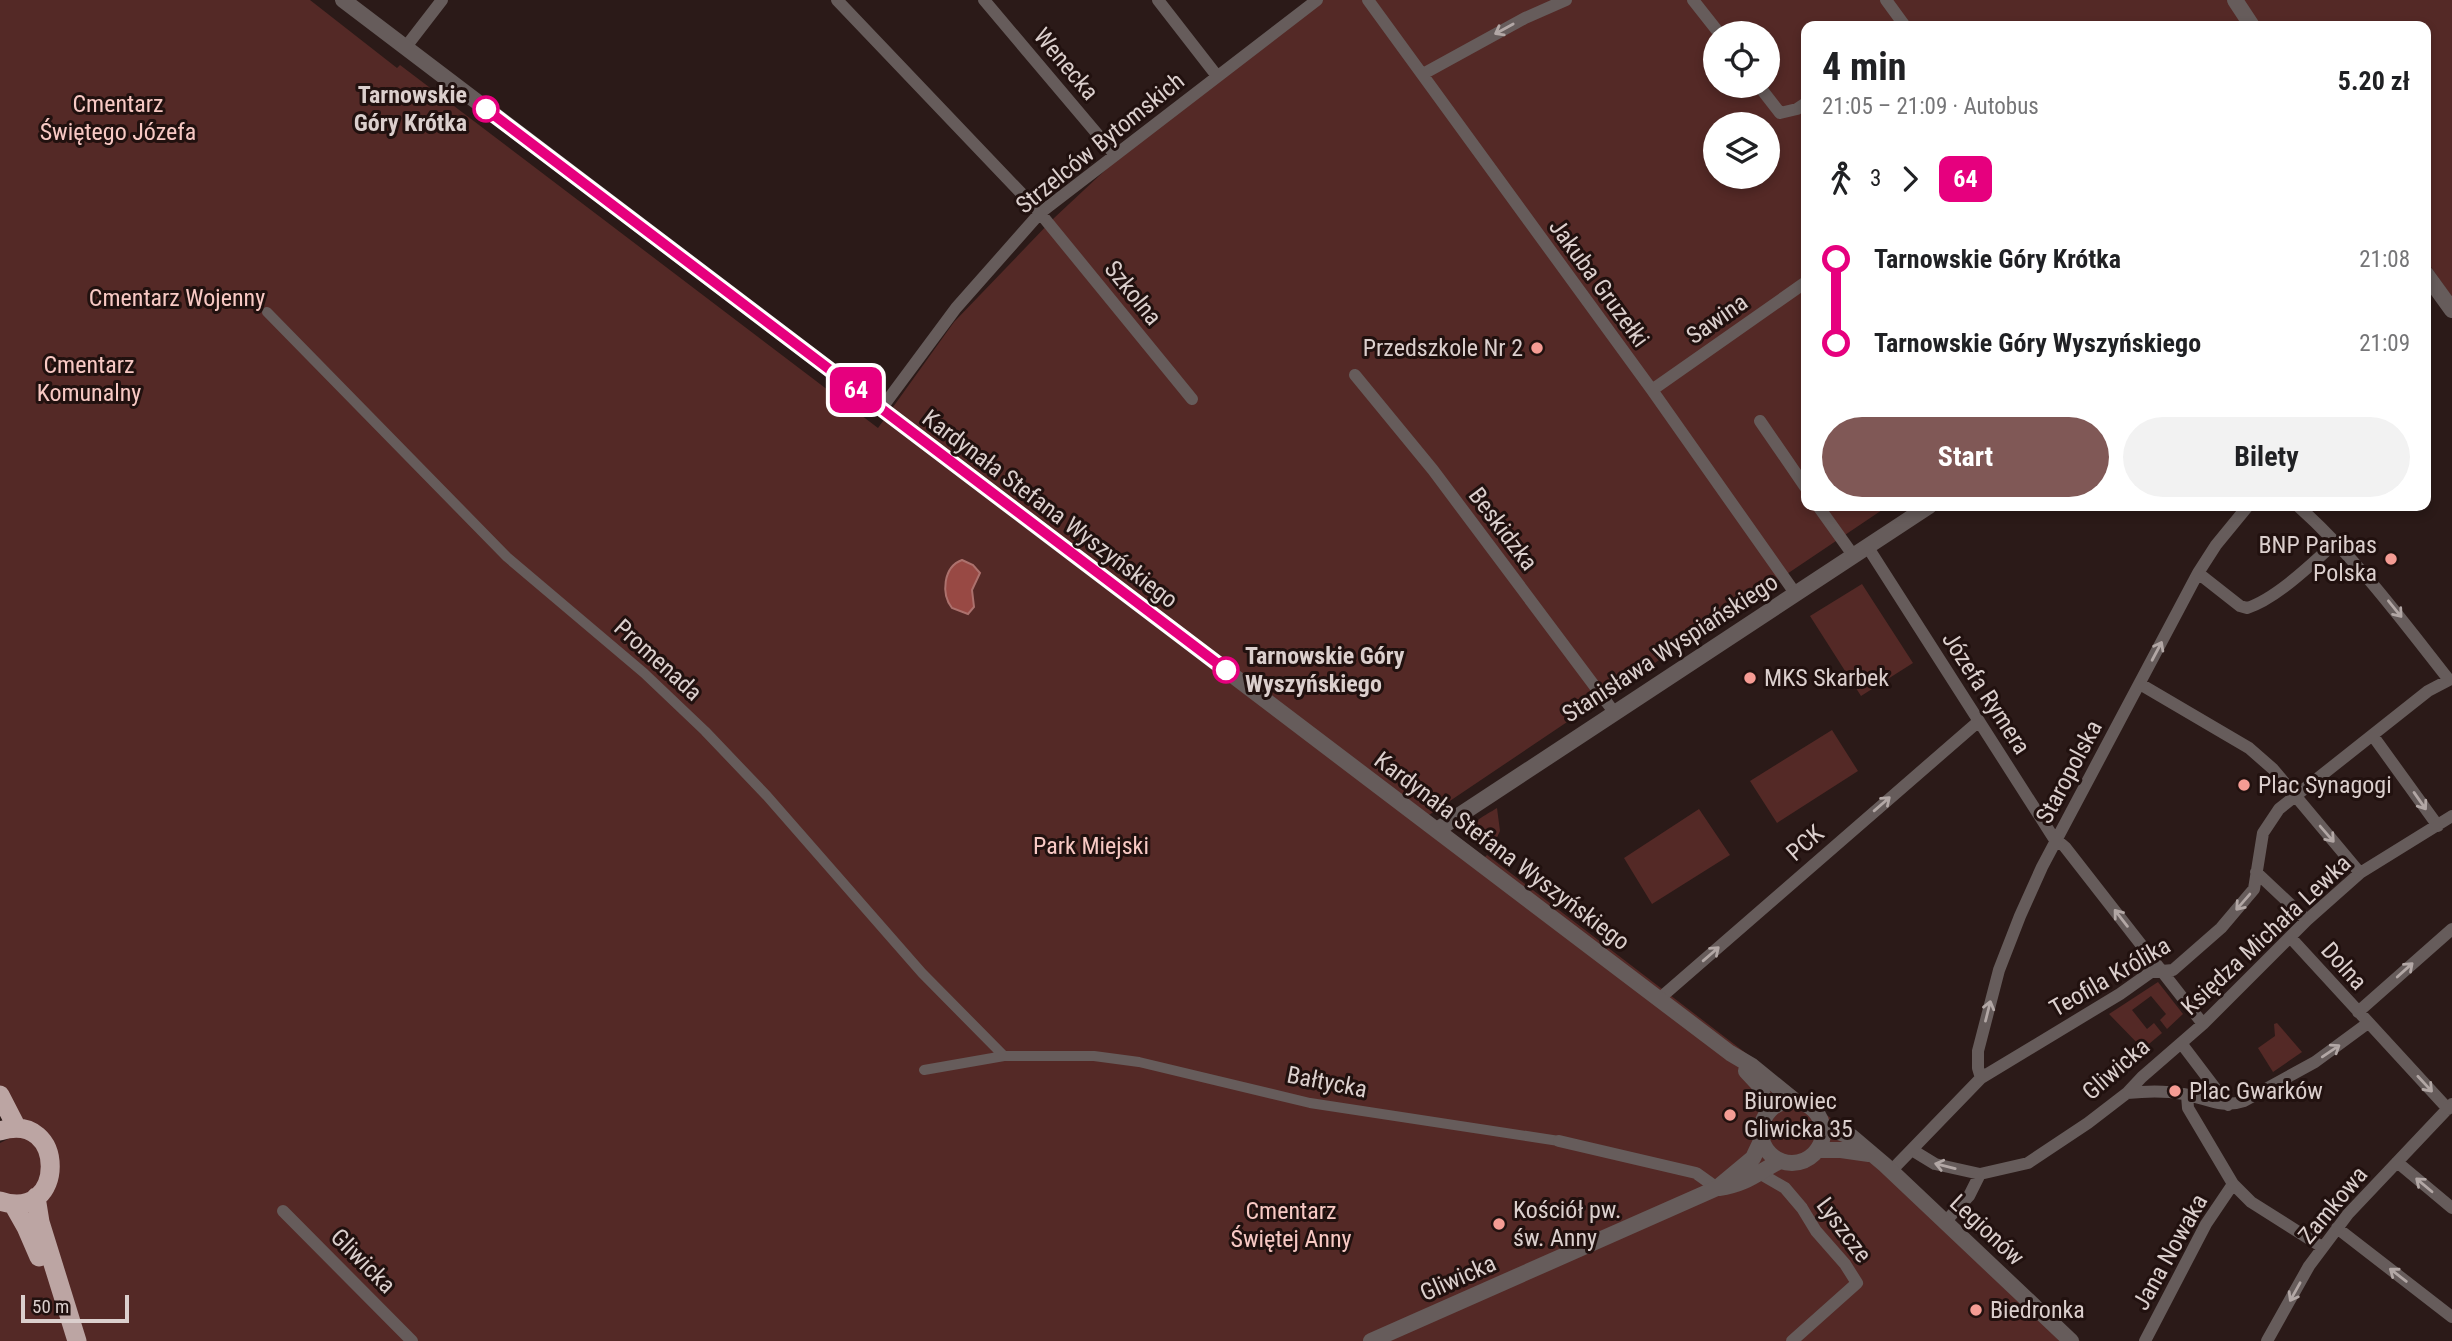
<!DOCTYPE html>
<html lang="pl">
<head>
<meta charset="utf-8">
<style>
	body { margin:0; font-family:"Roboto Condensed",sans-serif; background:#f2f2f2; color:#202124; height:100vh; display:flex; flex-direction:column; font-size:26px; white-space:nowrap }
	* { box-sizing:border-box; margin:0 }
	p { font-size:23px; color:#757577 }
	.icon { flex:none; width:38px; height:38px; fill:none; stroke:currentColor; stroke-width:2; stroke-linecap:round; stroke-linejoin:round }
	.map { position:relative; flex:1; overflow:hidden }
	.drawer { position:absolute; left:1801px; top:21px; width:630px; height:490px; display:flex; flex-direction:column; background:#fff; border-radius:14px; box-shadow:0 4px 10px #0003 }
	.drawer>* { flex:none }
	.badge { padding:0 14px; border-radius:10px; font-size:24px; line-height:46px }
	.fabs { position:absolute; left:1703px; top:21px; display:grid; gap:14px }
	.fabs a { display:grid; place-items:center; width:77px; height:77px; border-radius:50%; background:#fff; box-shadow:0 4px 10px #0003; font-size:35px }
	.scale { position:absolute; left:21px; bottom:18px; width:108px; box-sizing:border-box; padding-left:7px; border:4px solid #dbcfcd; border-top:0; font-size:19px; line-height:24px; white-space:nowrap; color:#dbcfcd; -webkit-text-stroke:5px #21110f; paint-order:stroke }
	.map>.badge { position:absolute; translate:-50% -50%; box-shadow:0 0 0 4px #fff }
	.legs { display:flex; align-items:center; gap:10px; height:77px; padding:0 21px; font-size:23px }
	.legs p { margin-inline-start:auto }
	.headline { display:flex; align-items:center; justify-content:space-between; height:119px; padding:0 21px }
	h1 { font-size:38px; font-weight:700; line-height:52px }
	.primary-button { display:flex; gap:14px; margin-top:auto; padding:14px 21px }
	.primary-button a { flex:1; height:80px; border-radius:42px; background:#805856; color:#fff; font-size:28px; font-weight:700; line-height:80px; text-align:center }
	.primary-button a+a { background:#f2f2f2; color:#202124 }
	ul { padding:0 21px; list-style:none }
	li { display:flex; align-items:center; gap:24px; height:84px; font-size:26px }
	li i { display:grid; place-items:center; width:10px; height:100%; margin:0 9px; background:currentColor }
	li i::after { content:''; width:18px; height:18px; margin:-9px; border:5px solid; border-radius:50%; background:#fff }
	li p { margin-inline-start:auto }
	li:first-child i { background:linear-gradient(#0000 50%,currentColor 0) }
	li:last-child i { background:linear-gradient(currentColor 50%,#0000 0) }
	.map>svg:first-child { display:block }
	.green { fill:#542926; fill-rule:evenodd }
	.water { fill:#984944; stroke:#ac716d; stroke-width:2 }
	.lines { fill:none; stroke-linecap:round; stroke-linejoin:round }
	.pedestrian { stroke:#665c5b; stroke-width:10 }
	.minor { stroke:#665c5b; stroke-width:12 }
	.tertiary { stroke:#665c5b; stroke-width:16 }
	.trunk { stroke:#bca5a3; stroke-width:19 }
	.oneway { stroke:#b2a7a5 }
	.line-1-casing { stroke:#fff; stroke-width:16 }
	.line-1 { stroke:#e6007e; stroke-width:10 }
	.stop-1-dot { fill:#fff; stroke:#e6007e; stroke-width:3.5 }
	.poi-dot { fill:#f59c94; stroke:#21110f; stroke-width:2.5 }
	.labels { text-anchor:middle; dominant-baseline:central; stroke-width:6; stroke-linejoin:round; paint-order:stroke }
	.street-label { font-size:24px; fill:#dbcfcd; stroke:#21110f }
	.stop-label { font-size:24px; font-weight:bold; fill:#dbcfcd; stroke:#21110f; text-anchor:end }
	.park-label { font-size:24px; fill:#f8c9c4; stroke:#21110f }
	.poi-label { font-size:24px; fill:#dbcfcd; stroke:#21110f; text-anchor:start }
</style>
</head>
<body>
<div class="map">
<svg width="2452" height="1341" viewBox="0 0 2452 1341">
	<rect width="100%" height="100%" fill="#2b1a18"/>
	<path class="green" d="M 0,0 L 310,0 L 397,68 L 400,65 L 878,428 L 954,322 L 1053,219 L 1146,132 L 1320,0 L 2452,0 L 2452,297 L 2426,260 L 2426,26 L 1806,26 L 1806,506 L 1888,506 L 1429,815 L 1485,857 L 1487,855 L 1896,1168 L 2080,1341 L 0,1341 L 0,1143 L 8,1139 L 0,1112 ZM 1715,33 L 1768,33 L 1768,86 L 1715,86 ZM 1715,124 L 1768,124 L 1768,177 L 1715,177 Z
		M 1862,584 L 1913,663 L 1861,696 L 1810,616 Z
		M 1832,730 L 1858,771 L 1777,823 L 1750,781 Z
		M 1497,808 L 1500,831 L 1491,850 C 1486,846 1475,841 1472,836 C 1464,824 1490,813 1497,808 Z
		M 1699,809 L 1730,855 L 1652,904 L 1624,858 Z
		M 2158,982 L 2183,1014 L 2167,1029 L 2160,1020 L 2166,1014 L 2151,996 L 2132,1010 L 2147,1029 L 2154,1023 L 2162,1033 L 2143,1049 L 2109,1014 Z
		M 2277,1023 L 2302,1052 L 2273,1072 L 2258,1048 L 2275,1036 L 2274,1024 Z"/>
	<path class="water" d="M 962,560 L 973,565 L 980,573 L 972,590 L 974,607 L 968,614 L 952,608 C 941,594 943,567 962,560 Z"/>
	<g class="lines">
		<path class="pedestrian" d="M 267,312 L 507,557 L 644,673 L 705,731 L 767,796 L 922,973 L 1004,1056
			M 924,1070 L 1004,1056 L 1094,1056 L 1139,1062 L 1310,1103 L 1559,1141"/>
		<path class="minor" d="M 837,0 L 1040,213 L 1192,399
			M 984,0 L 1115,155
			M 1158,0 L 1217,76
			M 1368,0 L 1652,390 L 1795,593
			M 1693,0 L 1719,33
			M 1886,0 L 1905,26
			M 405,48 L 442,0
			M 1423,74 L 1525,18 L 1566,0
			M 1759,86 L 1780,113 L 1797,109 L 1806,103
			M 1355,375 L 1433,470 L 1614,712
			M 1652,390 L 1806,282
			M 881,409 L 956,308 L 1040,213 L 1317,0
			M 1760,421 L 1806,488
			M 1818,506 L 1853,555
			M 1867,546 L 2053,837 L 2065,847 L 2203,1024
			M 2198,573 L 2240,606 L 2247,608 C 2276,599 2313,563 2336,542
			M 2140,684 L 2249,748 L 2273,769 L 2360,873
			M 2373,736 L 2438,826
			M 2256,872 L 2307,920
			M 2290,937 L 2448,1109
			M 1659,999 L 1979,721
			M 2358,1012 L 2452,929
			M 2181,1043 L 2228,1105
			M 1981,1078 L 1978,1068 L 1978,1051 L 1999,970 L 2020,916 L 2042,867 L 2198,573 L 2216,545 L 2248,506
			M 2127,1093 C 2146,1091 2164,1090 2183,1094 C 2207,1098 2220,1109 2244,1101 L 2315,1062 L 2368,1023
			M 2187,1095 L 2188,1108 L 2233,1184 L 2251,1202 L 2322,1247
			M 1559,1141 L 1696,1173 L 1717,1188
			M 1912,1150 L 1935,1164 L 1980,1174 L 2028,1163 L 2088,1123 L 2127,1093 L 2142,1077 L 2203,1024 L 2307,920 L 2360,873 L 2452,816
			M 2397,1162 L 2452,1208
			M 1891,1171 L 1981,1078 L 2120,994 L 2151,972 L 2173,970 L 2221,928 L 2254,889 L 2263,833 L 2279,809 L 2428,691 L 2449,680 C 2401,619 2356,558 2298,506
			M 1761,1174 L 1785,1188 L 1802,1208 L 1816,1231 L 1845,1264 L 1857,1283 L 1792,1341
			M 283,1211 L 412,1341
			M 1945,1222 L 1969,1196 L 1980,1174
			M 2337,1228 L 2452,1317
			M 2145,1341 L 2206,1224 L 2233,1184
			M 2267,1341 L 2309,1266 L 2348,1214 L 2452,1104"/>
		<path class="tertiary" d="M 343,0 L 1730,1053 L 1752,1066 L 1795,1101
			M 2235,0 L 2252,26
			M 2426,274 L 2452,310
			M 1437,830 L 1929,506
			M 1746,1071 L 1759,1085 L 1769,1111
			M1761 1132a31 31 0 1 1 62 0a31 31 0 1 1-62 0Z
			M 1823,1126 L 1852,1137 L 1885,1165 L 2071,1341
			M 1817,1150 L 1841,1150 L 1869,1154
			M 1719,1188 C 1747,1184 1757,1173 1780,1161
			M 1371,1341 L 1717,1188 L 1753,1158 L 1761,1141"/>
		<path class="trunk" d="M 0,1095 L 17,1128
			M 0,1131 C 67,1109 67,1224 0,1201
			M 36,1197 L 40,1222 L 77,1341
			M 13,1204 L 26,1227 L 39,1257"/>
	</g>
	<defs><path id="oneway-shaft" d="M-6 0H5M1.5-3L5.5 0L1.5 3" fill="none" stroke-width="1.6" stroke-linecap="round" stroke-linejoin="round" transform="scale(1.75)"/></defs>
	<g class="oneway">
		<use href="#oneway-shaft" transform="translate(1504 29) rotate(151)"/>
		<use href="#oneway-shaft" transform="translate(2395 609) rotate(51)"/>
		<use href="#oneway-shaft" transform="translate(2157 651) rotate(-62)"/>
		<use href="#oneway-shaft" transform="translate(2420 801) rotate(55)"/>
		<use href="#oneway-shaft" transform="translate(1882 804) rotate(-41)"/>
		<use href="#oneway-shaft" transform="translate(2327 834) rotate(49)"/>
		<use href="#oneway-shaft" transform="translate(2243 902) rotate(131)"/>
		<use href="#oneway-shaft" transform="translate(2121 918) rotate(-128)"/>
		<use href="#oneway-shaft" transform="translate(1711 954) rotate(-41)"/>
		<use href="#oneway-shaft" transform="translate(2405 970) rotate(-42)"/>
		<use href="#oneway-shaft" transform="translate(1988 1011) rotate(-76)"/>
		<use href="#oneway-shaft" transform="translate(2331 1051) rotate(-34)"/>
		<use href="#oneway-shaft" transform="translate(2425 1084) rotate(47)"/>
		<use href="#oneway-shaft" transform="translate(1945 1166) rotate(-166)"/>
		<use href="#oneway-shaft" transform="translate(2424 1185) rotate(-140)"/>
		<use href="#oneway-shaft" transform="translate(2398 1275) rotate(-142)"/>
		<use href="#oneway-shaft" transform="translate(2295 1292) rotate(119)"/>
	</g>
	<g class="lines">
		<g class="line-1-casing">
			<path id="line-1" d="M 486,109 L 1226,670"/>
		</g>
		<use href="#line-1" class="line-1"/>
	</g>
	<g class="stop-1-dot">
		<circle cx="486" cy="109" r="12"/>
		<circle cx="1226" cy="670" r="12"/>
	</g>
	<g class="poi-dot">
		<circle cx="1537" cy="348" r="7"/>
		<circle cx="2391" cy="559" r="7"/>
		<circle cx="1750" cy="678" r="7"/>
		<circle cx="2244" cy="785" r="7"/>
		<circle cx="2175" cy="1091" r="7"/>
		<circle cx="1730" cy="1115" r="7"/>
		<circle cx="1499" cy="1224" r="7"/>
		<circle cx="1976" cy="1310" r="7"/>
	</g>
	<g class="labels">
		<g class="street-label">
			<text transform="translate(1066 64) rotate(50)">Wenecka</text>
			<text transform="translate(1100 143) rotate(-39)">Strzelców Bytomskich</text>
			<text transform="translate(1599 283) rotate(54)">Jakuba Gruzełki</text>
			<text transform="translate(1133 293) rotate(51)">Szkolna</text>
			<text transform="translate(1717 319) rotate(-35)">Sawina</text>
			<text transform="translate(1050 509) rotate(37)">Kardynała Stefana Wyszyńskiego</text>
			<text transform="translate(1503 529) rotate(53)">Beskidzka</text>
			<text transform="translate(1670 648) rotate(-33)">Stanisława Wyspiańskiego</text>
			<text transform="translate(658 660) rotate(42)">Promenada</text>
			<text transform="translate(1986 693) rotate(57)">Józefa Rymera</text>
			<text transform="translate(2069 772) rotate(-62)">Staropolska</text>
			<text transform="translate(1805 843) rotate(-41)">PCK</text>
			<text transform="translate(1502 851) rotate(37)">Kardynała Stefana Wyszyńskiego</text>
			<text transform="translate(2266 935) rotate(-43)">Księdza Michała Lewka</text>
			<text transform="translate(2344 966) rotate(48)">Dolna</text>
			<text transform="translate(2110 977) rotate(-30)">Teofila Królika</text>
			<text transform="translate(2116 1069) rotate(-41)">Gliwicka</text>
			<text transform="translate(1327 1082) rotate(11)">Bałtycka</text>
			<text transform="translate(2333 1205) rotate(-50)">Zamkowa</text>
			<text transform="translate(1844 1230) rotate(53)">Lyszcze</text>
			<text transform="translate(1987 1230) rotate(43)">Legionów</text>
			<text transform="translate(2170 1252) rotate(-61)">Jana Nowaka</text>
			<text transform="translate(363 1261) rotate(45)">Gliwicka</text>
			<text transform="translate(1458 1278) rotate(-24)">Gliwicka</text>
		</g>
		<g class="stop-label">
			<text x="467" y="95">Tarnowskie<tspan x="467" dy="28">Góry Krótka</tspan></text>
			<text x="1245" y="656" text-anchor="start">Tarnowskie Góry<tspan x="1245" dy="28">Wyszyńskiego</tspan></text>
		</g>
		<g class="park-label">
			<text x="118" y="104">Cmentarz<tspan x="118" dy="28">Świętego Józefa</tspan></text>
			<text x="177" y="298">Cmentarz Wojenny</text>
			<text x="89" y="365">Cmentarz<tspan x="89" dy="28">Komunalny</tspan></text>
			<text x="1091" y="846">Park Miejski</text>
			<text x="1291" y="1211">Cmentarz<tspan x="1291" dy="28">Świętej Anny</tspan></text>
		</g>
		<g class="poi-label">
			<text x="1523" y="348" text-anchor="end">Przedszkole Nr 2</text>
			<text x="2377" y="545" text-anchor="end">BNP Paribas<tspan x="2377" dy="28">Polska</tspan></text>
			<text x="1764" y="678">MKS Skarbek</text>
			<text x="2258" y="785">Plac Synagogi</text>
			<text x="2189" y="1091">Plac Gwarków</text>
			<text x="1744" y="1101">Biurowiec<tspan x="1744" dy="28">Gliwicka 35</tspan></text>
			<text x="1513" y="1210">Kościół pw.<tspan x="1513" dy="28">św. Anny</tspan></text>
			<text x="1990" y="1310">Biedronka</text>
		</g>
	</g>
</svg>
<div class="fabs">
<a><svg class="icon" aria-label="locate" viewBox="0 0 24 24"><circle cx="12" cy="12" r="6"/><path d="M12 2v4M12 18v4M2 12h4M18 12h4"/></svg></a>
<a><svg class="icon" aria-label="layers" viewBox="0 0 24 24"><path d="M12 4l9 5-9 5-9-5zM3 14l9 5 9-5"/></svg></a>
</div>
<div class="scale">50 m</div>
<b class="badge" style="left:856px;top:390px;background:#e6007e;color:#fff">64</b>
<section class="drawer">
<div class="headline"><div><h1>4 min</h1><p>21:05 – 21:09 · Autobus</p></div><b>5.20 zł</b></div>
<div class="legs"><svg class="icon" aria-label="walk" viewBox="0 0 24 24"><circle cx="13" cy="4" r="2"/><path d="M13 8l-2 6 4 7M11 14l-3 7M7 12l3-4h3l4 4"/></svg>3<svg class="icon" aria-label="forward" viewBox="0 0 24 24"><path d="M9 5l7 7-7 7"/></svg><b class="badge" style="background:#e6007e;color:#fff">64</b></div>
<ul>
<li><i style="color:#e6007e"></i><b>Tarnowskie Góry Krótka</b><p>21:08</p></li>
<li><i style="color:#e6007e"></i><b>Tarnowskie Góry Wyszyńskiego</b><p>21:09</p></li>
</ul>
<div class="primary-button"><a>Start</a><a>Bilety</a></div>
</section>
</div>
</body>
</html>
